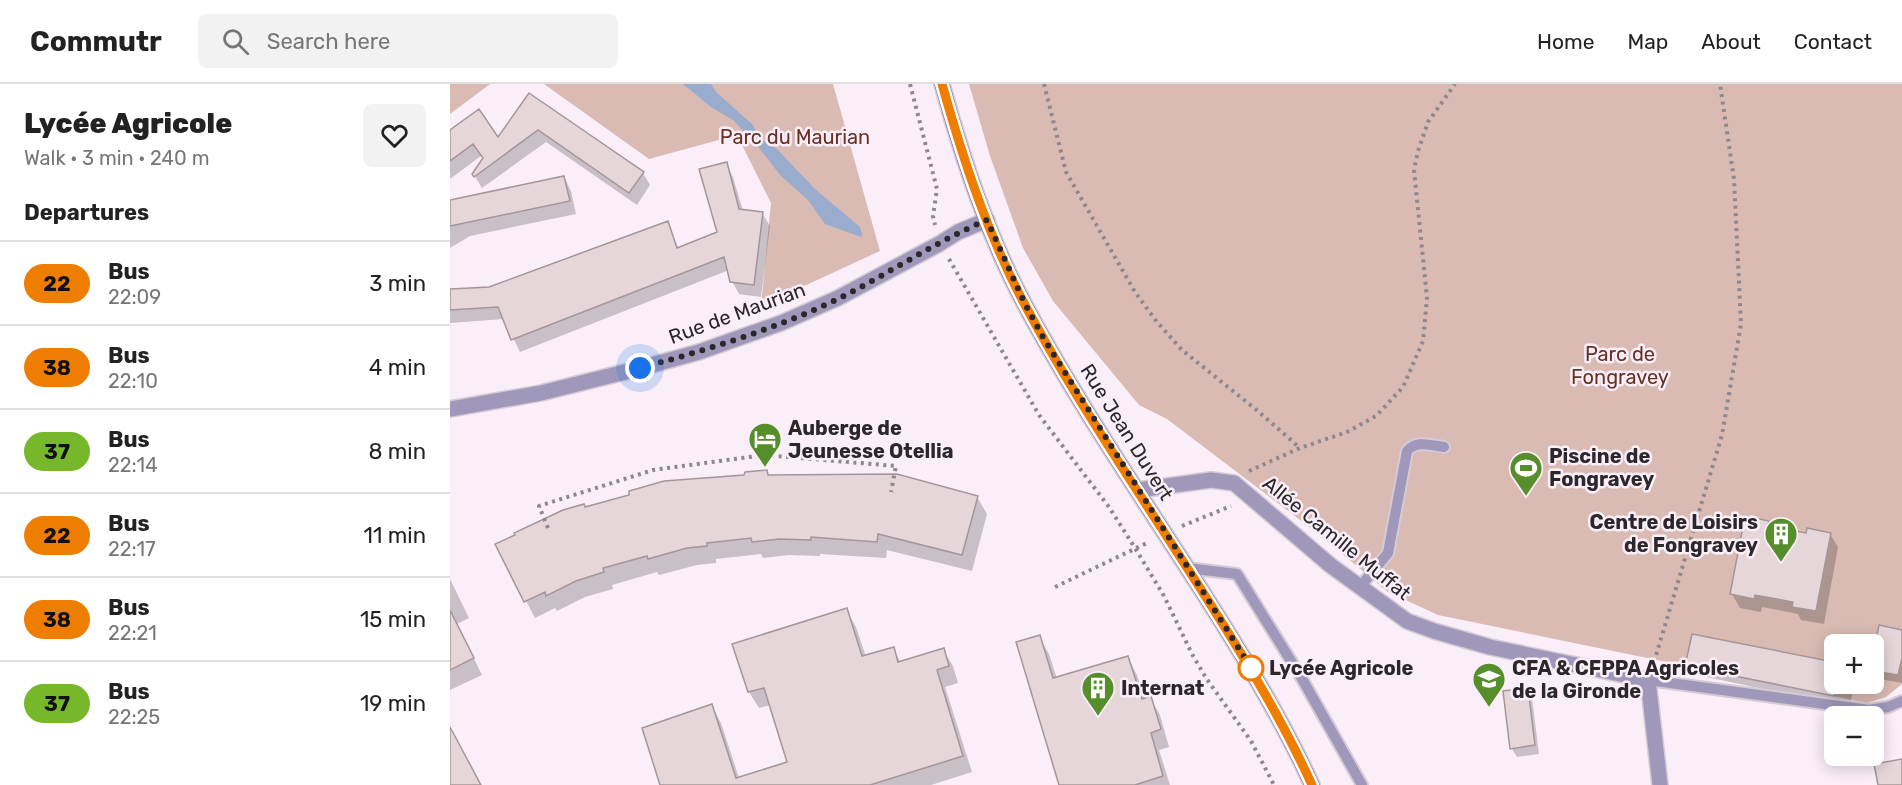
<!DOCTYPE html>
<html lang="en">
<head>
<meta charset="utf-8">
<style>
	body { margin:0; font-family:Rubik,sans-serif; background:#f2f2f2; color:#222; height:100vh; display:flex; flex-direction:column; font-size:22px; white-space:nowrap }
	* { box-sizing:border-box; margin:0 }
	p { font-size:20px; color:#767676 }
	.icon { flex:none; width:33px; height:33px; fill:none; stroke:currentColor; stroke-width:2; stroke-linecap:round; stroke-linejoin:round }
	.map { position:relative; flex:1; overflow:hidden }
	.sheet { display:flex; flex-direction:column; background:#fff; width:450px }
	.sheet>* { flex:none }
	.badge { padding:0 12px; border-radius:20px; font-size:21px; line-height:39px }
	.buttons { position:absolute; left:1374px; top:550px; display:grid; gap:12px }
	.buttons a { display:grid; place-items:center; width:60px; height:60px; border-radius:9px; background:#fff; box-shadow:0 3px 15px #0003; font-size:30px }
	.you { position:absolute; width:30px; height:30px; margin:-15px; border:4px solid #fff; border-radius:50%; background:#1a73e8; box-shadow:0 0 0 9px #1a73e833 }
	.map>.badge { position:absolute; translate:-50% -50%; box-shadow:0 0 0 3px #fff }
	h2 { padding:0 24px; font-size:22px; line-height:54px }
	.round { display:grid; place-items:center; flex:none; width:63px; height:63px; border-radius:9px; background:#f2f2f2 }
	.headline { display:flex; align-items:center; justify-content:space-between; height:102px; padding:0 24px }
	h1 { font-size:28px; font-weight:800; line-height:45px }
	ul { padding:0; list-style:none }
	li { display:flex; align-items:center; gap:18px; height:84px; padding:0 24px; border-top:2px solid #e0e0e0 }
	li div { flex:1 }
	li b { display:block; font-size:22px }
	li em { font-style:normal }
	li .badge { min-width:66px; font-weight:700; text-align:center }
	header { display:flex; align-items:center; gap:36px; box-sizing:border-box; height:84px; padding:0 30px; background:#fff; border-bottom:2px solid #e0e0e0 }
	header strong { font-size:28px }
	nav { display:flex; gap:33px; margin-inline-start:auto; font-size:21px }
	.search { width:420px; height:54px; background:#f2f2f2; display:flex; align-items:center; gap:15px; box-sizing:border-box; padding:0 21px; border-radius:9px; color:#767676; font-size:22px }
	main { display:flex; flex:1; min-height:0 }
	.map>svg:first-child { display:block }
	.green { fill:#d9bbb3; fill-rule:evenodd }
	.water { fill:#99accd }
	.shadow { fill:#0003 }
	.building { fill:#e6d6da; stroke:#a49599; stroke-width:1.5 }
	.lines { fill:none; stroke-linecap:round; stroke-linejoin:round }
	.lane-casing { stroke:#d5cbd4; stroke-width:14 }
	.street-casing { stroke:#d5cbd4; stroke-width:18 }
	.secondary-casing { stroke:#d5cbd4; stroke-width:18 }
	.path { stroke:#8e878d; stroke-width:4; stroke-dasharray:3 4.5; stroke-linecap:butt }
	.lane { stroke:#9f98ba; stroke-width:10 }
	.street { stroke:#9f98ba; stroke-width:15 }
	.secondary { stroke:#776b9d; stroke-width:15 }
	.line-casing { stroke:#fff; stroke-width:14 }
	.line { stroke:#ee7d00; stroke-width:9 }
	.walk { stroke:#2b272a; stroke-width:6; stroke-dasharray:0 10.8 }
	.stop-dot { fill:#fff; stroke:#ee7d00; stroke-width:3 }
	.labels { text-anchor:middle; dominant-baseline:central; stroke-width:5; stroke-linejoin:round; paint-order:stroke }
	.park-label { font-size:20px; fill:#683123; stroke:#faeff9 }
	.street-label { font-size:20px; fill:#2b272a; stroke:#faeff9 }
	.poi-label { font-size:20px; font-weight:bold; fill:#2b272a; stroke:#faeff9; text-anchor:start }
	.stop-label { font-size:20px; font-weight:bold; fill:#2b272a; stroke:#faeff9; text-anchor:start }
</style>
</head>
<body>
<header>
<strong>Commutr</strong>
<div class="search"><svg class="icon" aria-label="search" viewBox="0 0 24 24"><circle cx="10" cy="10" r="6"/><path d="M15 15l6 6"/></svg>Search here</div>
<nav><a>Home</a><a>Map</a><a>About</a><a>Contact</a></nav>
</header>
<main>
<section class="sheet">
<div class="headline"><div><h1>Lycée Agricole</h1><p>Walk · 3 min · 240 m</p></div><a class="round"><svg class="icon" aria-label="heart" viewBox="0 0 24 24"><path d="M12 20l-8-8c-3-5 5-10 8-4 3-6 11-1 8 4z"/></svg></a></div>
<h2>Departures</h2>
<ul>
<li><span class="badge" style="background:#ee7d00;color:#111">22</span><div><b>Bus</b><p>22:09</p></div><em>3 min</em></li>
<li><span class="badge" style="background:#ee7d01;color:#111">38</span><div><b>Bus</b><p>22:10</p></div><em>4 min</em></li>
<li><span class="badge" style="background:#76b82a;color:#111">37</span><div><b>Bus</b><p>22:14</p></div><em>8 min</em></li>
<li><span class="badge" style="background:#ee7d00;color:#111">22</span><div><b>Bus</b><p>22:17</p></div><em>11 min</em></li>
<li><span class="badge" style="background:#ee7d01;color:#111">38</span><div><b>Bus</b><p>22:21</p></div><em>15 min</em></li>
<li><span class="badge" style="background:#76b82a;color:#111">37</span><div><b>Bus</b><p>22:25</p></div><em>19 min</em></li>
</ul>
</section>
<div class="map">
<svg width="1452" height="701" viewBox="0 0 1452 701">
	<rect width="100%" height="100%" fill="#faeff9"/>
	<path class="green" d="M 0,0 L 40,0 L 0,30 Z
		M 94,0 L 383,0 L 430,167 L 311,222 L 321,119 L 287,51 L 199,75 Z
		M 519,0 L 1452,0 L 1452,600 L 1436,613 L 1417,619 L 988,531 L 938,508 L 862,445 L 717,335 L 689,321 L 603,217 L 573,164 L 540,72 ZM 1384,561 L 1424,561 L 1424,600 L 1384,600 Z"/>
	<path class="water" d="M 233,0 L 261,0 L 266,8 L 302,40 L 311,55 L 327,65 L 365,105 L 410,143 L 412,150 L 411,153 L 375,140 L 358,116 L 330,91 L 310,65 L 283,36 L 261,23 Z"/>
	<path class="shadow" d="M 79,11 L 193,89 L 200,101 L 187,121 L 96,58 L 32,104 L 24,91 L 34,76 L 31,72 L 0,95 L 0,48 L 48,55 Z
		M 276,80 L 283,93 L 293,127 L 312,129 L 320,142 L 311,213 L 289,210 L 282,197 L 279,186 L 70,268 L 54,235 L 0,239 L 0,206 L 39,204 L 217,139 L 229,165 L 269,149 Z
		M 114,93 L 121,107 L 126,130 L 20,152 L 0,164 L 0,118 Z
		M 316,388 L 319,392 L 527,413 L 537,430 L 522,487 L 437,466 L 436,474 L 370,470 L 370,472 L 339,471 L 313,474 L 311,470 L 266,475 L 266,479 L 247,481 L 209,491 L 207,488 L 162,501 L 163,505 L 135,513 L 107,527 L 105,524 L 85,534 L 47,461 L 135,424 Z
		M 1318,438 L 1322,445 L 1357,451 L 1380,450 L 1388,463 L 1374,540 L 1351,536 L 1348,530 L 1312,523 L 1311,528 L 1290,524 L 1282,510 Z
		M 0,495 L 19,534 L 7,540 L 32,591 L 0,606 Z
		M 396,526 L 406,543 L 416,573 L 443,565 L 451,579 L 493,566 L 503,582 L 508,599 L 495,603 L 522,688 L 481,701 L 212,701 L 193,645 L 262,622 L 271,639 L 289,694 L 339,679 L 321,621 L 309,624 L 299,608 Z
		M 1452,547 L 1452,599 L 1424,594 L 1424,561 L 1406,561 L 1408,553 L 1427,557 Z
		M 1243,552 L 1384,579 L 1384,600 L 1404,600 L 1400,623 L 1242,590 L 1237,582 Z
		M 589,553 L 599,570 L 607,595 L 678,574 L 687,591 L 695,616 L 700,614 L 710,631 L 719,663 L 709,666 L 720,701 L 610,701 L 568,559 Z
		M 1077,606 L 1082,615 L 1089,670 L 1067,673 L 1062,665 Z"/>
	<path class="building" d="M 79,9 L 194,88 L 179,109 L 88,46 L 24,93 L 22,90 L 33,74 L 23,60 L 0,77 L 0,46 L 29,25 L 48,53 Z
		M 277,78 L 289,125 L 313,128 L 304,201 L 280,198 L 274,173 L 61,256 L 48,223 L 0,226 L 0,205 L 39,203 L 218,137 L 227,164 L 267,148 L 249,85 Z
		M 114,92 L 120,117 L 0,142 L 0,116 Z
		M 317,386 L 318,391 L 447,390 L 528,412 L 512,471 L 428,450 L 427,458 L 361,453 L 361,456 L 329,455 L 302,458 L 301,454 L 257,459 L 257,462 L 237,464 L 198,475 L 197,472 L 153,484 L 154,488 L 126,497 L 96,512 L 95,508 L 74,518 L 45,460 L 65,451 L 64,449 L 113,426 L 134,420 L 135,423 L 179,411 L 179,407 L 214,397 L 294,391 L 295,388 Z
		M 1295,432 L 1319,437 L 1318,442 L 1356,449 L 1357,444 L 1381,449 L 1366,527 L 1342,523 L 1343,518 L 1305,511 L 1304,515 L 1280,510 Z
		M 397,524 L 412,572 L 444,563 L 448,578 L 494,564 L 499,582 L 487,586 L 513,672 L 420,701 L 210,701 L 192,644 L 262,620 L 286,694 L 337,678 L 314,604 L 298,608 L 282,560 Z
		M 0,526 L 24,574 L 0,586 Z
		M 1429,541 L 1452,546 L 1452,574 L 1448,591 L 1424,587 L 1424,555 L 1426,556 Z
		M 1242,550 L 1384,578 L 1384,612 L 1235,582 Z
		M 590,551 L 603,594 L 678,572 L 692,615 L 701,612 L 711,645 L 701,649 L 713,692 L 685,701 L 609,701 L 566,558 Z
		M 1078,604 L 1085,661 L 1060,665 L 1053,607 Z
		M 0,643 L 31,701 L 0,701 Z
		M 1452,675 L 1452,701 L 1428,701 L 1424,680 Z"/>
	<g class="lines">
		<g class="lane-casing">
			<path id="lane" d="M 737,484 L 787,490 L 851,593 L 912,701
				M 910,503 L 938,469 L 957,367 C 967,356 979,361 994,363
				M 1198,596 L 1419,626 L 1438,623 L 1452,617"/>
		</g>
		<g class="street-casing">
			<path id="street" d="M 0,325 L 91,309 L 191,284 L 249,268 L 331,239 L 388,214 L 489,160 L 508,148 L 537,136
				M 688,406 L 761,396 L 784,399 L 880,481 L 957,537 L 984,547 L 1040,563 L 1198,596 L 1210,701"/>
		</g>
		<g class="secondary-casing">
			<path id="secondary" d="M 492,0 C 513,76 538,152 575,221 C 628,320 692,413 752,507 C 792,570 831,633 862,701"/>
		</g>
		<path class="path" d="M 460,0 L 487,105 L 483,132 L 485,141
			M 594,0 L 616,88 L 685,208 L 707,238 L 732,266 L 809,328 L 850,364
			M 499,175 L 589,331 L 659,423 L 685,464 L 714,512 L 742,570 L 756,594 L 801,657 L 824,701
			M 799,387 L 850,364 L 897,348 L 926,332 L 953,303 L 973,257 L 977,214 L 964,86 L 968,67 L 978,38 L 1005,0
			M 732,442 L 781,422
			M 98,444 L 89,422 L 203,386 L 314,371 L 446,382 L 441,408
			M 605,503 L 699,458
			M 1204,578 L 1272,351 L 1291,240 L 1284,95 L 1270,0"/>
		<use href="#lane" class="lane"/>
		<use href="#street" class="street"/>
		<use href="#secondary" class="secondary"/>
	</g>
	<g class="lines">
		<g class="line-casing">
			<path id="line" d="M 492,0 C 513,75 538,152 575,221 C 628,320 692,413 752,507 C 792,570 831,633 862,701"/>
		</g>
		<use href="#line" class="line"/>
		<path class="walk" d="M 190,284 C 257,266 325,245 388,215 C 438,190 485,158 537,136 L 575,220 L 594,255 L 803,587 L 801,584"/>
	</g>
	<defs>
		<g id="hotel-pin" transform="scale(1.725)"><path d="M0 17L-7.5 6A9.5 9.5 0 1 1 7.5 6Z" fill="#558e2a" stroke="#faeff9"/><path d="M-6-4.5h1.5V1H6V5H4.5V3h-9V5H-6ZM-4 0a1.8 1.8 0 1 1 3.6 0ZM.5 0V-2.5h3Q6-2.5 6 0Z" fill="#fff"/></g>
		<g id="stadium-pin" transform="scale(1.725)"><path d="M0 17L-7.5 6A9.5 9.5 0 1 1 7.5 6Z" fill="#558e2a" stroke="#faeff9"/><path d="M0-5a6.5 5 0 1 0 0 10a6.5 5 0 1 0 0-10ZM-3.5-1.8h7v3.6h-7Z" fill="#fff"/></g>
		<g id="building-pin" transform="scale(1.725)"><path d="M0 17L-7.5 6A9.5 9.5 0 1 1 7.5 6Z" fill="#558e2a" stroke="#faeff9"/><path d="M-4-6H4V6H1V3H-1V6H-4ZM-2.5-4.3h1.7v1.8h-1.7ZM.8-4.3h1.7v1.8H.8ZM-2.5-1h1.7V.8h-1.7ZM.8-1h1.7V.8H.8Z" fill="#fff"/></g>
		<g id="university-pin" transform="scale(1.725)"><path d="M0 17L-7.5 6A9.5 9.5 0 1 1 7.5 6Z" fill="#558e2a" stroke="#faeff9"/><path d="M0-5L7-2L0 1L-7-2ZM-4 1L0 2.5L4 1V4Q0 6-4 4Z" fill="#fff"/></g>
	</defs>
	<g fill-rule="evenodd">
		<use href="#hotel-pin" x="315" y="355"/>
		<use href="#stadium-pin" x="1076" y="384"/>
		<use href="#building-pin" x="1331" y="450"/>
		<use href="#university-pin" x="1039" y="595"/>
		<use href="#building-pin" x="648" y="604"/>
	</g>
	<circle class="stop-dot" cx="801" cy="584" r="12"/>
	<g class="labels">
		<g class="park-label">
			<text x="345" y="53">Parc du Maurian</text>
			<text x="1170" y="270">Parc de<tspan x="1170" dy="23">Fongravey</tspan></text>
		</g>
		<g class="street-label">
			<text transform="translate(287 229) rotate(-20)">Rue de Maurian</text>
			<text transform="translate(677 348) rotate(58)">Rue Jean Duvert</text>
			<text transform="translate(887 454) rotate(39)">Allée Camille Muffat</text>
		</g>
		<g class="poi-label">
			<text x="338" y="344">Auberge de<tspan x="338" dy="23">Jeunesse Otellia</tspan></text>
			<text x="1099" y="372">Piscine de<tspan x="1099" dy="23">Fongravey</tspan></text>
			<text x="1308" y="438" text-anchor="end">Centre de Loisirs<tspan x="1308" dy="23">de Fongravey</tspan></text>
			<text x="1062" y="584">CFA &amp; CFPPA Agricoles<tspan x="1062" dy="23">de la Gironde</tspan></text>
			<text x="671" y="604">Internat</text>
		</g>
		<g class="stop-label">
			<text x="819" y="584">Lycée Agricole</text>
		</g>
	</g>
</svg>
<div class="buttons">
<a>+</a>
<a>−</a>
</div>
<div class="you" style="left:190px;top:284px"></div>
</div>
</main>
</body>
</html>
